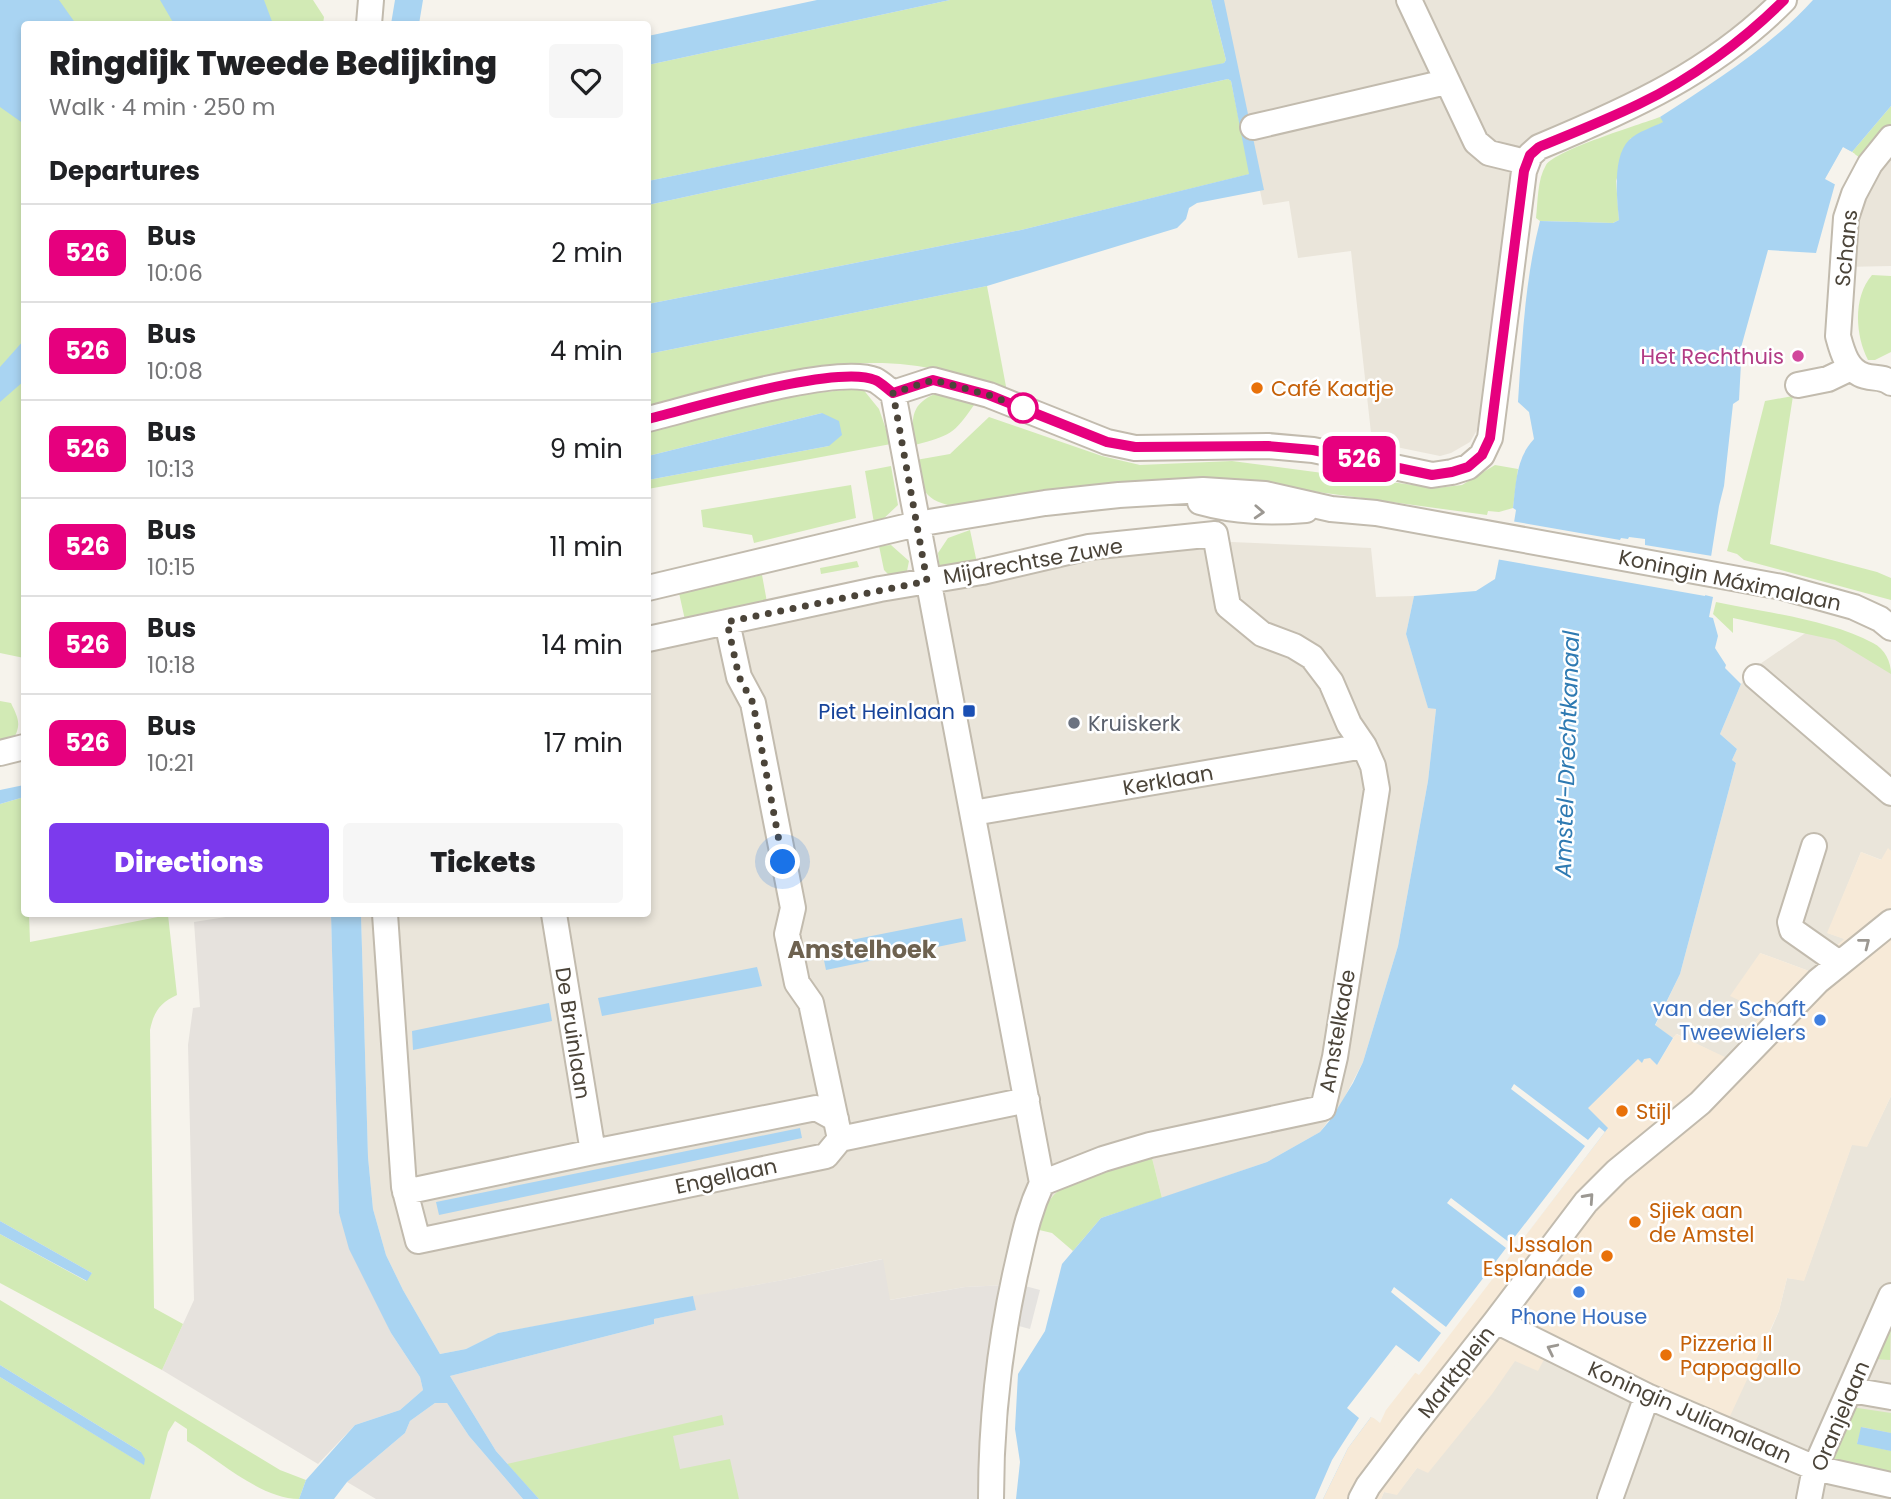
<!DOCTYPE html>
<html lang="en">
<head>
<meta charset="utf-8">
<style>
	body { margin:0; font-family:Poppins,sans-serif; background:#f6f6f6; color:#202124; height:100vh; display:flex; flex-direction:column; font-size:26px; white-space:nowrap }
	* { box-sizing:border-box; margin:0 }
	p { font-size:23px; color:#757577 }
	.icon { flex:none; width:38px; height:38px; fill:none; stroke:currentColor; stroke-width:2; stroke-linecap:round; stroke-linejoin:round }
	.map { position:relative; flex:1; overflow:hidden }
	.side { position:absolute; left:21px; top:21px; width:630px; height:896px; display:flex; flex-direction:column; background:#fff; border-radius:7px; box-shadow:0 4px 10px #0003 }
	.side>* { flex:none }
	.badge { padding:0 14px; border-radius:10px; font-size:24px; line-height:46px }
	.you { position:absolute; width:35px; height:35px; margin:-18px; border:5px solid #fff; border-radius:50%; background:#1a73e8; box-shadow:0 0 0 10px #1a73e833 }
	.map>.badge { position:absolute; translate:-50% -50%; box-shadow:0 0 0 4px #fff }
	h2 { padding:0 28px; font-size:26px; line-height:63px }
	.round { display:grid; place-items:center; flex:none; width:74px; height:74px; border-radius:7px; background:#f6f6f6 }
	.head { display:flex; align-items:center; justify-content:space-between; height:119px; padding:0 28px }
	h1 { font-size:33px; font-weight:800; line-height:52px }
	.action { display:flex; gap:14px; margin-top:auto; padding:14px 28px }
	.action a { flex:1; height:80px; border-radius:7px; background:#7c3aed; color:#fff; font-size:28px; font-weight:800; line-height:80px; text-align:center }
	.action a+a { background:#f6f6f6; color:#202124 }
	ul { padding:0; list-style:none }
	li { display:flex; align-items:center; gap:21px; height:98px; padding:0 28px; border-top:2px solid #e0e0e0 }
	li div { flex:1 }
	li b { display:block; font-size:26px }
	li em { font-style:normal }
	li .badge { min-width:77px; font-weight:700; text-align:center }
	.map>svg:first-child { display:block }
	.residential { fill:#eae5da }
	.commercial { fill:#f7ead8 }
	.industrial { fill:#e6e2dd }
	.green { fill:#d2eab5 }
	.parking { fill:#e5e3e0 }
	.water { fill:#a9d4f2 }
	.pier { fill:#f6f3ec }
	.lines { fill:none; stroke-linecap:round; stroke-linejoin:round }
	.minor-casing { stroke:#c2bbae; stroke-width:28 }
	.minor { stroke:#fff; stroke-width:24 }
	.oneway { stroke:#9c9892 }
	.line-casing { stroke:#fff; stroke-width:16 }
	.line { stroke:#e6007e; stroke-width:10 }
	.walk { stroke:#4b4439; stroke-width:7; stroke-dasharray:0 12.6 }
	.hotel-dot { fill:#d1479c; stroke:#fff; stroke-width:2.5 }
	.food-dot { fill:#e8710a; stroke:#fff; stroke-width:2.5 }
	.stop-dot { fill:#fff; stroke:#e6007e; stroke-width:3.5 }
	.transit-dot { fill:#1a4fb4; stroke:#fff; stroke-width:2.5 }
	.worship-dot { fill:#6b7280; stroke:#fff; stroke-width:2.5 }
	.shop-dot { fill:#3f7fe0; stroke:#fff; stroke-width:2.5 }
	.labels { text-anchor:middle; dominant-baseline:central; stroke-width:5; stroke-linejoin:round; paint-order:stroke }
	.street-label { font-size:21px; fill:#4b4439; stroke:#fff }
	.hotel-label { font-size:21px; fill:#b23c85; stroke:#fff; text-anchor:end }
	.food-label { font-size:21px; fill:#c56008; stroke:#fff; text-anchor:start }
	.transit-label { font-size:21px; fill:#164399; stroke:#fff; text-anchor:end }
	.worship-label { font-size:21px; fill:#5b616d; stroke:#fff; text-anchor:start }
	.shop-label { font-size:21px; fill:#366cbe; stroke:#fff; text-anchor:end }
	.water-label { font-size:23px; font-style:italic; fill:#2e7ab2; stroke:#fff }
	.quarter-label { font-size:24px; font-weight:bold; fill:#6e6250; stroke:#fff }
</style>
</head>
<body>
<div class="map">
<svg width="1891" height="1499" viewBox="0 0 1891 1499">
	<rect width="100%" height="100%" fill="#f6f3ec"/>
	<path class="residential" d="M 1220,0 L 1799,0 L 1758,36 L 1551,131 L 1512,220 L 1477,430 L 1470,442 L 1451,453 L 1440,456 L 1372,442 L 1351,251 L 1298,258 L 1289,201 L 1263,205 Z
		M 1891,148 L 1891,266 L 1843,267 L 1846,218 Z
		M 1232,542 L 1371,548 L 1376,597 L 1414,596 L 1406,634 L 1428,707 L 1436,709 L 1428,781 L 1398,946 L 1363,1062 L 1341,1104 L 1320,1132 L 1267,1162 L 1162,1198 L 1150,1150 L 1057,1192 L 1042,1214 L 1007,1285 L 965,1287 L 889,1300 L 882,1259 L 783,1280 L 498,1333 L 466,1349 L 440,1354 L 403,1290 L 386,1255 L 373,1209 L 368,1157 L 361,914 L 648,914 L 648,652 L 1091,558 Z
		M 1807,632 L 1836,637 L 1891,671 L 1891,851 L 1888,849 L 1882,860 L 1861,852 L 1828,933 L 1845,939 L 1809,971 L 1760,953 L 1764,1012 L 1727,1059 L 1677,1034 L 1673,1038 L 1655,1026 L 1680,974 L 1736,763 L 1732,760 L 1737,749 L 1720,734 L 1741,684 L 1757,666 Z
		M 1891,1096 L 1891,1499 L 1381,1499 L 1384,1492 L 1397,1494 L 1417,1468 L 1474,1416 L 1515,1360 L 1550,1348 L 1753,1363 L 1764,1346 L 1779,1311 L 1787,1278 L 1804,1280 L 1852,1144 L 1867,1146 Z"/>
	<path class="commercial" d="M 1888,848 L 1891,851 L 1891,1096 L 1867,1147 L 1852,1145 L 1804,1281 L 1787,1278 L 1779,1311 L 1724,1429 L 1550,1348 L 1538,1371 L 1515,1361 L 1492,1394 L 1428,1473 L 1417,1468 L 1397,1495 L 1384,1492 L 1381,1499 L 1321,1499 L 1347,1447 L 1370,1415 L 1380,1423 L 1386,1410 L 1607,1128 L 1587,1108 L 1639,1058 L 1650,1058 L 1657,1065 L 1676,1034 L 1727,1058 L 1764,1012 L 1730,996 L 1760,953 L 1809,971 L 1844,939 L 1827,933 L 1861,852 L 1881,860 Z"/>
	<path class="industrial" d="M 232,914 L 331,914 L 339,1213 L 391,1333 L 420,1377 L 423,1390 L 400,1410 L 355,1425 L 318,1464 L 162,1370 L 194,1300 L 188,1045 L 193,1008 L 200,1007 L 194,922 L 232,916 Z
		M 883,1259 L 890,1300 L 965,1287 L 1007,1285 L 985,1374 L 981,1499 L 539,1499 L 496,1451 L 450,1376 L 654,1324 L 654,1319 L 695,1310 L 693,1296 L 783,1280 Z
		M 435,1403 L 447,1403 L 469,1436 L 523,1499 L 376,1499 L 347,1482 L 405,1433 L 410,1421 Z"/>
	<path class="green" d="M 0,0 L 313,0 L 324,17 L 323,24 L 24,24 L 24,658 L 0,653 Z
		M 950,0 L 1211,0 L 1226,60 L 1224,63 L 1218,65 L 648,181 L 648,65 Z
		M 1228,79 L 1231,81 L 1250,174 L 1021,230 L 648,304 L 648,205 Z
		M 1891,106 L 1891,129 L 1860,158 L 1852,152 Z
		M 1660,117 L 1664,122 L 1630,139 L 1616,181 L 1619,220 L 1613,223 L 1540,221 L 1536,218 C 1538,202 1537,180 1546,165 C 1556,150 1638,125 1660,117 Z
		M 1872,275 L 1891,276 L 1891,352 L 1875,360 L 1868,360 C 1855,335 1853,297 1872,275 Z
		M 987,286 L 1008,397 C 987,388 965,377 943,371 C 848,347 739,382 648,407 L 648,354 Z
		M 862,388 L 879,409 L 891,444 L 648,489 L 648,480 L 829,446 L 822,413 L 648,456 L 648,431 L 788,396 Z
		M 937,393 L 960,397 L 974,405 C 953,435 951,435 915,445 C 911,419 910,404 937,393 Z
		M 1793,396 L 1770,544 L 1877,572 L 1891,578 L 1891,600 L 1744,560 L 1737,554 L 1727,551 L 1765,401 Z
		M 989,417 L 1102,456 L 1140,465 L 1232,461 L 1436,488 L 1462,485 L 1495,465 L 1518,469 L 1513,508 L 1499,512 L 1488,511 L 1487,515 L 1251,483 L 963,508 C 928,502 921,496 916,460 L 950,454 Z
		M 891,466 L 898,505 L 881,521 L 874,523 L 865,471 Z
		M 851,485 L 856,518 L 754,543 L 752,535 L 703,527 L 701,510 Z
		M 970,530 L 977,563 L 940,571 L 938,553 L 948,538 Z
		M 891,545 L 909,561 L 907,571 L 889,575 L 884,570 L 879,546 Z
		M 857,561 L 859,567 L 821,574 L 820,568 Z
		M 762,575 L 767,602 L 685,620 L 679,593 Z
		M 1716,602 C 1764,612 1831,620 1873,643 C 1885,649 1891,662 1891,674 L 1835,640 L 1733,618 L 1733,633 L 1713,614 Z
		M 0,701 L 11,703 C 18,718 22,724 13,740 L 0,744 Z
		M 24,797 L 24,914 L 29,914 L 30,942 L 168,915 L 177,995 C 160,1003 154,1011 150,1030 L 154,1308 L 183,1324 L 162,1370 L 0,1283 L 0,1234 L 86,1281 L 92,1273 L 0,1221 L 0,804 Z
		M 1150,1150 L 1162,1198 L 1101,1218 L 1073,1251 L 1052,1233 L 1035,1229 C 1041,1216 1047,1200 1058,1191 C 1076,1176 1127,1160 1150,1150 Z
		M 0,1300 L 280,1470 L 306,1480 L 299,1499 C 261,1499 219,1460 187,1441 L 187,1429 L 175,1421 L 168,1432 L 150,1499 L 0,1499 L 0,1377 L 143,1464 L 141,1452 L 0,1365 Z
		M 1891,1320 L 1890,1360 L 1874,1359 Z
		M 1851,1407 L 1891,1413 L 1891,1433 L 1862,1427 L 1857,1443 L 1891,1451 L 1891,1472 L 1828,1458 Z
		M 722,1415 L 724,1425 L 673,1436 L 680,1469 L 730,1459 L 739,1499 L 539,1499 L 507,1464 Z"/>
	<path class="parking" d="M 1025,1286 L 1040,1290 L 1030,1329 L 1015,1325 Z"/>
	<path class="water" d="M 0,0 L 59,0 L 76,24 L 24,24 L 24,124 L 0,107 Z
		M 160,0 L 264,0 L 273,24 L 174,24 Z
		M 395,0 L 423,0 L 419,24 L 391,24 Z
		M 817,0 L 950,0 L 648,65 L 648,36 Z
		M 1211,0 L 1224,0 L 1264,190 L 1197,203 L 1189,208 L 1186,219 L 1177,228 L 987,286 L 648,354 L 648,304 L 1021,230 L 1249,174 L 1231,81 L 1228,79 L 648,205 L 648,181 L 1224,63 L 1226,60 Z
		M 1813,0 L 1891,0 L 1891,106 L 1852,152 L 1843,148 L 1826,178 L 1835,184 L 1816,253 L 1768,250 L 1737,362 L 1741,363 L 1739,400 L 1733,404 L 1724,486 L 1719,506 L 1705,595 L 1713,597 L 1709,617 L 1713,618 L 1718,636 L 1715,648 L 1726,665 L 1725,668 L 1741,684 L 1720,734 L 1737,749 L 1732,760 L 1736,763 L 1680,974 L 1655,1025 L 1673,1038 L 1657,1065 L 1650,1058 L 1644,1059 L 1642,1063 L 1638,1059 L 1588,1108 L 1608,1128 L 1420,1372 L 1398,1357 L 1359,1407 L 1371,1417 L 1348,1448 L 1323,1499 L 1016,1499 L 1020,1462 L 1015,1429 L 1018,1374 L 1045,1331 L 1062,1264 L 1101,1218 L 1267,1162 L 1320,1132 L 1331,1119 L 1353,1083 L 1363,1062 L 1398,946 L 1428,781 L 1436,709 L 1428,708 L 1406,634 L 1414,596 L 1476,591 L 1495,579 L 1499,559 L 1508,560 L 1516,510 L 1513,508 C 1516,483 1516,458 1534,439 L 1529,412 L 1518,402 C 1522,341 1525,279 1540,221 L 1613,223 L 1619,220 C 1617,198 1612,157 1629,140 C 1637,132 1653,127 1663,122 L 1660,117 C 1710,85 1774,44 1813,0 Z
		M 24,340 L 24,381 L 0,402 L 0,367 Z
		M 822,413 L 839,421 L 842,435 L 829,446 L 648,480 L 648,456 Z
		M 24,785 L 24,797 L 0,804 L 0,790 Z
		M 331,914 L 361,914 L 368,1157 L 373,1209 L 386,1255 L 403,1290 L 440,1354 L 466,1349 L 498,1333 L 693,1296 L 696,1310 L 654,1319 L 654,1324 L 450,1376 L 496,1451 L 539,1499 L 523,1499 L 469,1436 L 447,1403 L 435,1403 L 410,1421 L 405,1433 L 347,1482 L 334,1499 L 299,1499 L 306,1480 L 355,1425 L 400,1410 L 423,1390 L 420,1377 L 391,1333 L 349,1249 L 339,1213 Z
		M 962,918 L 966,941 L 826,970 L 821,946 Z
		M 757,967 L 762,986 L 602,1016 L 598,998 Z
		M 549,1003 L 552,1021 L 413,1050 L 412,1031 Z
		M 800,1128 L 802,1138 L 439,1215 L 436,1202 Z
		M 0,1222 L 0,1221 L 92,1273 L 87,1281 L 0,1234 Z
		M 0,1365 L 141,1452 L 145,1459 L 144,1465 L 0,1377 Z
		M 1861,1427 L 1891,1433 L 1891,1451 L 1857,1444 Z"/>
	<path class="pier" d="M 1843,147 L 1855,154 L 1851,156 L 1844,152 L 1830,177 L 1838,182 L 1838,186 L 1825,179 Z
		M 1511,521 L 1620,540 L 1621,538 L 1628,539 L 1629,537 L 1645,539 L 1645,545 L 1712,556 L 1707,590 L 1705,596 L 1496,559 L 1499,556 L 1505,557 Z
		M 1514,1084 L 1588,1140 L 1599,1127 L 1605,1132 L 1419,1375 L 1398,1362 L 1364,1407 L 1374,1414 L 1374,1418 L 1371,1417 L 1348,1448 L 1323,1499 L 1315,1499 L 1332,1460 L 1359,1418 L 1347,1408 L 1396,1345 L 1419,1362 L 1441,1333 L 1391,1292 L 1394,1287 L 1446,1327 L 1506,1248 L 1447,1203 L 1451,1198 L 1510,1243 L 1585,1146 L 1511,1089 Z"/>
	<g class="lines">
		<g class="minor-casing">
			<path id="minor" d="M 1409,0 L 1476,142 L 1489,153 L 1526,162
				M 369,24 L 371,0
				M 1253,127 L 1446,82
				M 1891,138 L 1870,164 L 1854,194 L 1846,218 L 1838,336 C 1842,351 1847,371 1865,376 C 1875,379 1882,376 1891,383
				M 1798,385 L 1828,379 L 1851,368
				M 893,393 L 933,380 L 989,395 L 1107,442 L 1135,448 L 1268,446 L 1313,450 L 1432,475 L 1452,472 L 1468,467 L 1482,455 L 1490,438 L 1524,171 L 1530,155 L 1539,147 C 1630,109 1713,72 1784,0
				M 648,419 C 693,408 837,364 875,380 C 881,383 887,389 893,393 L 1042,1183
				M 1200,502 C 1236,512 1269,513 1306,510
				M 648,588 L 917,524 L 1045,503 L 1119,495 L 1203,490 L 1265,494 L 1331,509 L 1376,513 L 1782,587 L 1854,607 L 1880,619 L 1891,628
				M 727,622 L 739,677 L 753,703 L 793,908 L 787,934 L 797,983 L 811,1003 L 840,1139
				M 648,639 L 880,589 L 982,572 L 1089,547 L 1215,534 L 1228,606 L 1262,634 L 1294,646 L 1312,657 L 1331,682 L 1349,724 L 1364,746 L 1373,766 L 1377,789 L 1335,1057 L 1323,1108 L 1150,1145 L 1103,1159 L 1042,1183 C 1027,1215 1023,1241 1015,1275 C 999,1349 991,1423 991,1499
				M 1756,677 L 1891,793
				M 0,753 L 24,747
				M 973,813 L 1364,746
				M 1814,846 L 1790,922 L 1792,930 L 1839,963
				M 385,914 L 404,1187 L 418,1241 L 826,1156 L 840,1139 L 1027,1100
				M 554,914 L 593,1152
				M 405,1192 L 593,1152 L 816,1108 L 836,1119
				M 1496,1321 L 1647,1396 L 1815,1468 L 1891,1485
				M 1851,1390 L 1891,1397
				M 1361,1499 L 1368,1486 L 1411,1429 L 1496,1321 L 1586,1202 L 1617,1171 L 1700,1103 L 1818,981 L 1891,922
				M 1610,1499 L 1647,1396
				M 1809,1499 L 1815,1468 L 1891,1296"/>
		</g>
		<use href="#minor" class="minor"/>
	</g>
	<defs><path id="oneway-chevron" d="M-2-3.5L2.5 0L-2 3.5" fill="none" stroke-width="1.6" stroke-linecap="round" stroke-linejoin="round" transform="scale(1.75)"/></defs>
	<g class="oneway">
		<use href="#oneway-chevron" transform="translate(1259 512) rotate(3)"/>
		<use href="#oneway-chevron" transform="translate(1865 943) rotate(-38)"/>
		<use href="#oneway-chevron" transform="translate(1589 1198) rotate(-48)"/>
		<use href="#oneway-chevron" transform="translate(1552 1349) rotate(-154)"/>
	</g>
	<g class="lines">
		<g class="line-casing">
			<path id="line" d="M 648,419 C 693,408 837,364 875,380 C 881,382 887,389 893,393 L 933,380 L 989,395 L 1107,442 L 1135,447 L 1268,446 L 1313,450 L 1432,475 L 1452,472 L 1468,467 L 1482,455 L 1490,438 L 1524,171 L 1530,155 L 1539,147 C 1573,133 1606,120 1639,104 C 1690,80 1744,40 1784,0"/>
		</g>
		<use href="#line" class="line"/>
		<path class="walk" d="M 783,862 L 753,703 L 739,677 L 727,622 L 927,581 L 893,393 L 933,380 L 989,395 L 1023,408"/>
	</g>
	<circle class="hotel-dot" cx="1798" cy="356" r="7"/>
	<g class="food-dot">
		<circle cx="1257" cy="388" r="7"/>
		<circle cx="1622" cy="1111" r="7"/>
		<circle cx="1635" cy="1222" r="7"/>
		<circle cx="1607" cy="1256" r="7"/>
		<circle cx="1666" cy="1355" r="7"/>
	</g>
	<circle class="stop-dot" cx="1023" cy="408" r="14"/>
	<rect class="transit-dot" x="962" y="704" width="14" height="14" rx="3.5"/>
	<circle class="worship-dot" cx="1074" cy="723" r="7"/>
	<g class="shop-dot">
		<circle cx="1820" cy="1020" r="7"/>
		<circle cx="1579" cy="1292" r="7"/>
	</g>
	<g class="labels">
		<g class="street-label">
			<text transform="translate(1846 248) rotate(-84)">Schans</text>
			<text transform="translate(1033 561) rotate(-10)">Mijdrechtse Zuwe</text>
			<text transform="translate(1730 580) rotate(12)">Koningin Máximalaan</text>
			<text transform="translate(1168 780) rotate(-10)">Kerklaan</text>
			<text transform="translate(1337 1031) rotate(-80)">Amstelkade</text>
			<text transform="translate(573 1033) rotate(81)">De Bruinlaan</text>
			<text transform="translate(726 1176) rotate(-12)">Engellaan</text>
			<text transform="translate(1456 1372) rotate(-52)">Marktplein</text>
			<text transform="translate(1690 1412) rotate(24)">Koningin Julianalaan</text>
			<text transform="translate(1840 1416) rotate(-67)">Oranjelaan</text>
		</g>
		<g class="hotel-label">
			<text x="1784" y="356">Het Rechthuis</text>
		</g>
		<g class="food-label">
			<text x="1271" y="388">Café Kaatje</text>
			<text x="1636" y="1111">Stijl</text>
			<text x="1649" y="1210">Sjiek aan<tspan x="1649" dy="24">de Amstel</tspan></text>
			<text x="1593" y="1244" text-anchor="end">IJssalon<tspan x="1593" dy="24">Esplanade</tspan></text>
			<text x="1680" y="1343">Pizzeria Il<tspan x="1680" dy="24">Pappagallo</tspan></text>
		</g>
		<g class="transit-label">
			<text x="955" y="711">Piet Heinlaan</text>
		</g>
		<g class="worship-label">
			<text x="1088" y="723">Kruiskerk</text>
		</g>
		<g class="shop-label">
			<text x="1806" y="1008">van der Schaft<tspan x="1806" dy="24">Tweewielers</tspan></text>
			<text x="1579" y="1316" text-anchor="middle">Phone House</text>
		</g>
		<g class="water-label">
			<text transform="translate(1567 754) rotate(-88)">Amstel-Drechtkanaal</text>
		</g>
		<g class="quarter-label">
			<text x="862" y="949">Amstelhoek</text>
		</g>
	</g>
</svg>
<div class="you" style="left:783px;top:862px"></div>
<b class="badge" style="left:1359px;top:459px;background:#e6007e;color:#fff">526</b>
<section class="side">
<div class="head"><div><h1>Ringdijk Tweede Bedijking</h1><p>Walk · 4 min · 250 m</p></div><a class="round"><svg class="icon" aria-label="heart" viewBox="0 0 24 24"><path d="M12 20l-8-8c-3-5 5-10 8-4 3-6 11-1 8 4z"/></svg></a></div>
<h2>Departures</h2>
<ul>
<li><span class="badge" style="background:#e6007e;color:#fff">526</span><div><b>Bus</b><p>10:06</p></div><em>2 min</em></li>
<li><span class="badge" style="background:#e6007e;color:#fff">526</span><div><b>Bus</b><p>10:08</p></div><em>4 min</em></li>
<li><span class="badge" style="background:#e6007e;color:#fff">526</span><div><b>Bus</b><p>10:13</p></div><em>9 min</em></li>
<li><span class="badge" style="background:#e6007e;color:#fff">526</span><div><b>Bus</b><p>10:15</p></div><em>11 min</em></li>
<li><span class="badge" style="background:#e6007e;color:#fff">526</span><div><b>Bus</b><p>10:18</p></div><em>14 min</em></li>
<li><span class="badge" style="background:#e6007e;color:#fff">526</span><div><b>Bus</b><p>10:21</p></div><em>17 min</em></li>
</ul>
<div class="action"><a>Directions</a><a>Tickets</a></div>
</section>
</div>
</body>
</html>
